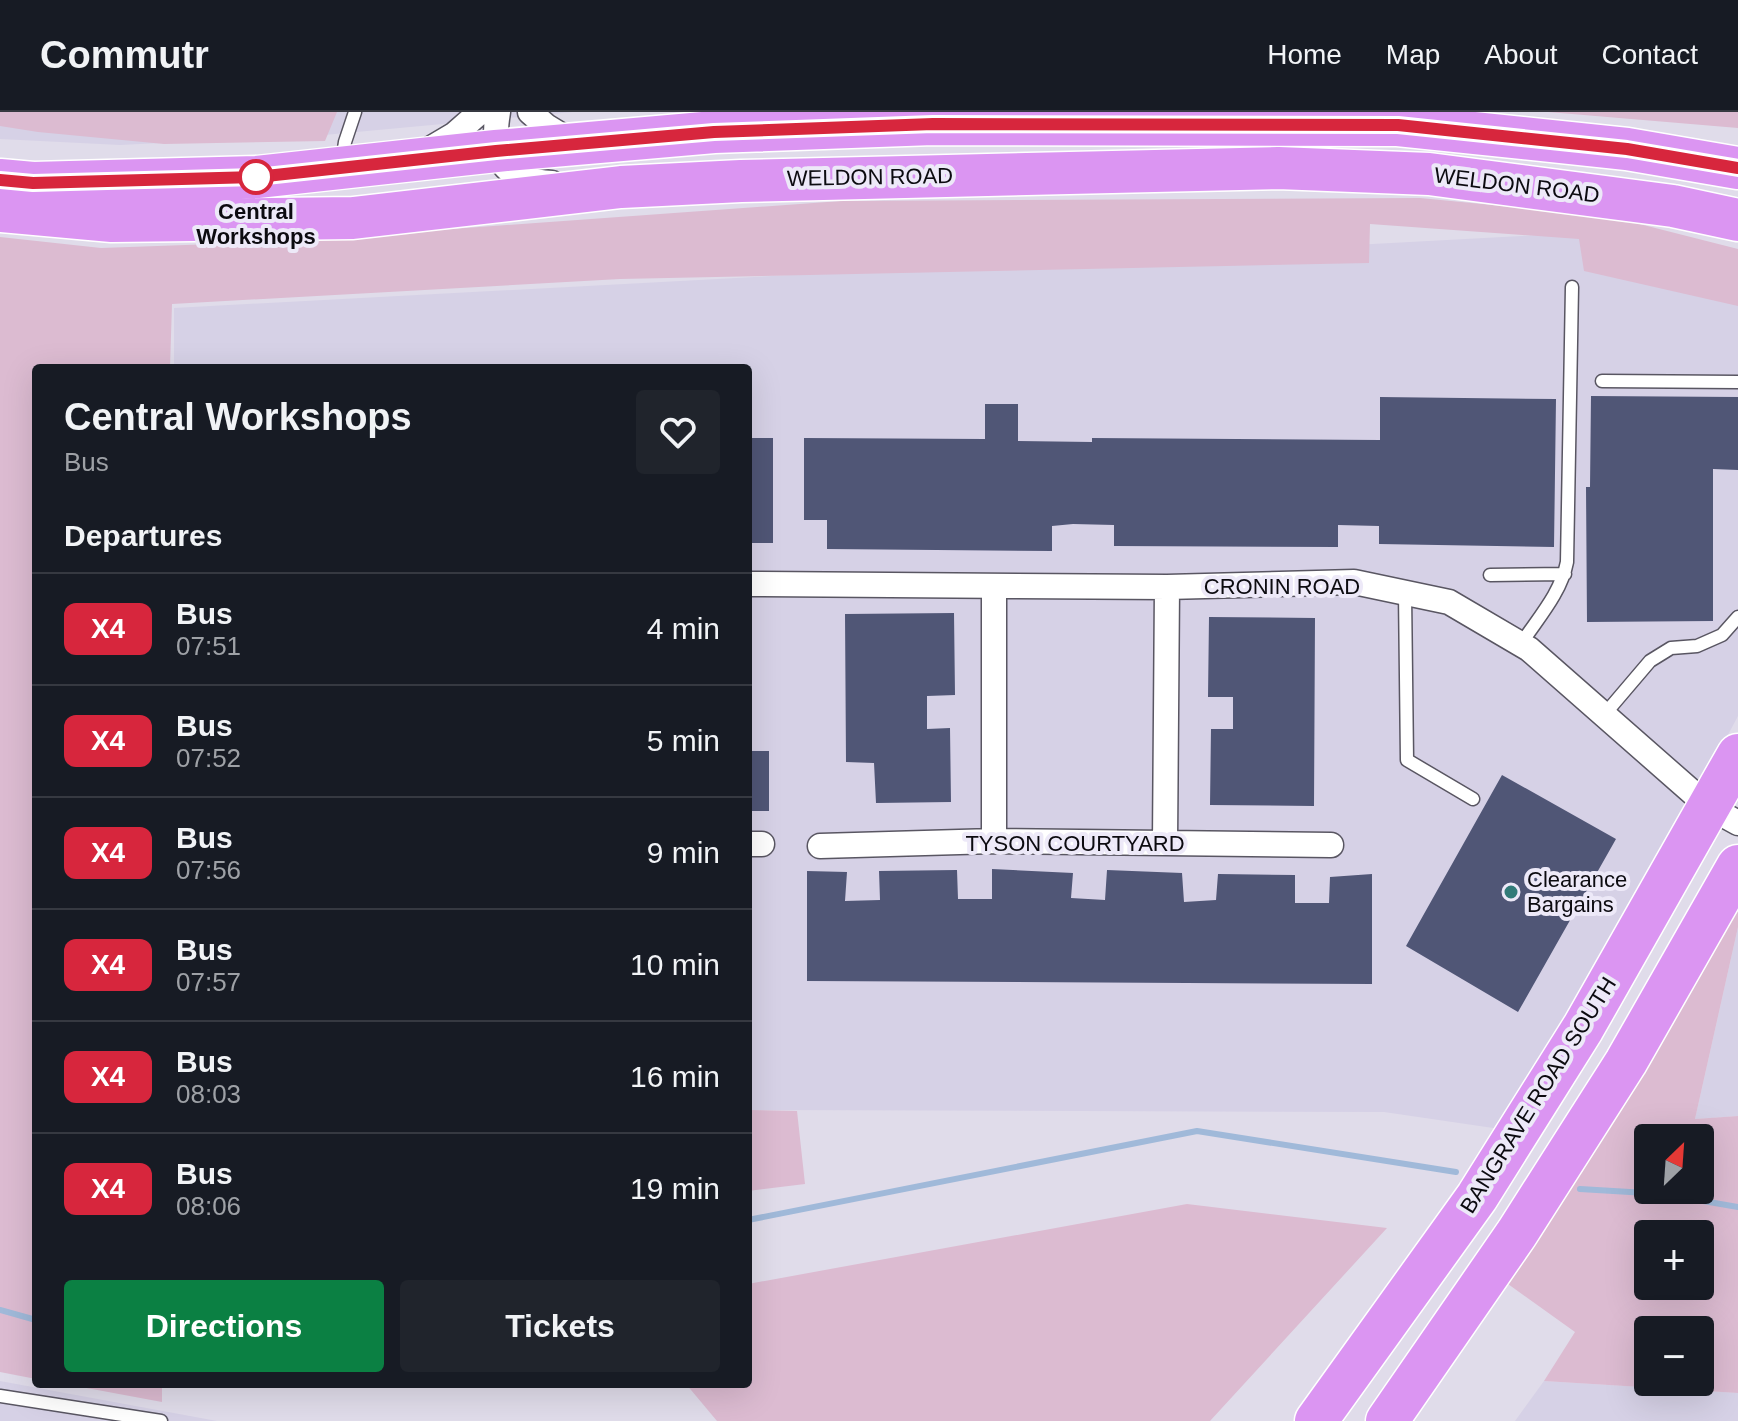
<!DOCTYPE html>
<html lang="en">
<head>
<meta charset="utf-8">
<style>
	body { margin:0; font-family:Helvetica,sans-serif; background:#20242c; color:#f1f3f6; height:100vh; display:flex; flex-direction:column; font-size:30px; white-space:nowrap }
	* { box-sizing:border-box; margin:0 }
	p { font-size:26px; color:#9ea1a6 }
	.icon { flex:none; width:44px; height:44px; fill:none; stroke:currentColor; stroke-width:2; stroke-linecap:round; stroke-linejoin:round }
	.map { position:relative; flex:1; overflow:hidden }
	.panel { position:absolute; left:32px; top:252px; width:720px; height:1024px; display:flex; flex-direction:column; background:#171b24; border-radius:8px; box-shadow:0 8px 32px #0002 }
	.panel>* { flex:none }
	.badge { padding:0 16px; border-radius:12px; font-size:28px; line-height:52px }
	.needle { width:52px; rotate:25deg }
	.buttons { position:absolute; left:1634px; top:1012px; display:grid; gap:16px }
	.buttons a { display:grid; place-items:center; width:80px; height:80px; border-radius:8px; background:#171b24; box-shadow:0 8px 32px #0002; font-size:40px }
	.map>.badge { position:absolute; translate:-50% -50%; box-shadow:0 0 0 4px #fff }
	h2 { padding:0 32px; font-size:30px; line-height:72px }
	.round { display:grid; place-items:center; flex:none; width:84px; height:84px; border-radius:8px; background:#20242c }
	.head { display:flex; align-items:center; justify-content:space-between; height:136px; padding:0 32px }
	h1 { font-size:38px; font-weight:700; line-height:60px }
	.button { display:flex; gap:16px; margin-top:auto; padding:16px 32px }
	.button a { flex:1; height:92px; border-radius:8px; background:#0b8043; color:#fff; font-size:32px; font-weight:700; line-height:92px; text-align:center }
	.button a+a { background:#20242c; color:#f1f3f6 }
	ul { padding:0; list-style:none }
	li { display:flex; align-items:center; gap:24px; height:112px; padding:0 32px; border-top:2px solid #363941 }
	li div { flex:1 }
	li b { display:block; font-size:30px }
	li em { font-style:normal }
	li .badge { min-width:88px; font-weight:700; text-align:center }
	header { display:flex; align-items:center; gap:48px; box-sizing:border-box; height:112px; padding:0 40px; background:#171b24; border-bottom:2px solid #363941 }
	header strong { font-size:38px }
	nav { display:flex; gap:44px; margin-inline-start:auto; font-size:28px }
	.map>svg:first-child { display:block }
	.built { fill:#d6d1e6 }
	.green { fill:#dcbbd1; fill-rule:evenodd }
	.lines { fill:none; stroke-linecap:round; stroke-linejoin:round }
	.stream { stroke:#a0b9d9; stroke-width:6 }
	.building { fill:#505676 }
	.lane-casing { stroke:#595662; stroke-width:15 }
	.street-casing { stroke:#595662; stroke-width:27 }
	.highway-casing { stroke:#fff; stroke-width:45 }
	.lane { stroke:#fff; stroke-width:12 }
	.street { stroke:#fff; stroke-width:24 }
	.highway { stroke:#db95f2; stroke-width:42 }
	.line-casing { stroke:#fff; stroke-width:18 }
	.line { stroke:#d7263d; stroke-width:12 }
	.stop-dot { fill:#fff; stroke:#d7263d; stroke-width:4 }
	.poi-dot { fill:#327b78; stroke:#ede9f8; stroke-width:3 }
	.labels { text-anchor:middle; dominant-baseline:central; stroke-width:8; stroke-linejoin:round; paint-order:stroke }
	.street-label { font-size:22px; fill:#0c0b10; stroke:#ede9f8 }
	.stop-label { font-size:22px; font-weight:bold; fill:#0c0b10; stroke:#ede9f8 }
	.poi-label { font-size:22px; fill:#0c0b10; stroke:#ede9f8; text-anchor:start }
</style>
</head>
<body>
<header>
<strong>Commutr</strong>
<nav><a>Home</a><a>Map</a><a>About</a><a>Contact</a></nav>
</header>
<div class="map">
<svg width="1738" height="1309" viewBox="0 0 1738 1309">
	<rect width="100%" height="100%" fill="#e0dcea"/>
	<path class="built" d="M 0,0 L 573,0 L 324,23 L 120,33 L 0,27 Z
		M 1577,121 L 1738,177 L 1738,604 L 1683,707 L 1500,1017 L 1384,1000 L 748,998 L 748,256 L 174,256 L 174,196 Z
		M 1738,815 L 1738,1004 L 1695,1007 Z
		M 0,1269 L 217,1309 L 0,1309 Z
		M 1544,1269 L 1738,1281 L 1738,1309 L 1515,1309 Z"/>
	<path class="green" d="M 0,0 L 337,0 L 325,29 L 164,32 L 38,20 L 0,14 Z
		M 1548,0 L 1738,0 L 1738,16 Z
		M 1420,86 L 1608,104 L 1738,137 L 1738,194 L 1584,159 L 1579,127 L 1370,112 L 1369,151 L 620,167 L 172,192 L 170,256 L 36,256 L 36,1267 L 0,1260 L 0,125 L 101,136 L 272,130 L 841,89 Z
		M 1738,784 L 1738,815 L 1695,1007 L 1738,1004 L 1738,1281 L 1544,1269 L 1575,1220 L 1508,1172 L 1629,986 ZM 1648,1026 L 1700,1026 L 1700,1078 L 1648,1078 ZM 1648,1122 L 1700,1122 L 1700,1174 L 1648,1174 ZM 1648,1218 L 1700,1218 L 1700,1270 L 1648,1270 Z
		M 748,998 L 797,999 L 805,1072 L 748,1079 Z
		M 1187,1092 L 1387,1116 L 1210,1309 L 717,1309 L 686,1272 L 748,1272 L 748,1172 Z
		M 65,1272 L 162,1272 L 162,1290 Z"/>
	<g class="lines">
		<path class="stream" d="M 1580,1077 L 1663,1082 L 1738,1095
			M 748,1108 L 1197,1019 L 1456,1060
			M 0,1198 L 36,1208"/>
	</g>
	<path class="building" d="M 1591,284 L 1738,285 L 1738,358 L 1713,357 L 1713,509 L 1587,510 L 1586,375 L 1590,375 Z
		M 1380,285 L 1556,287 L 1554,435 L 1379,432 L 1379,414 L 1338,413 L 1338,435 L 1114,434 L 1114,413 L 1073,412 L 1052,414 L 1052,439 L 827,437 L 827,408 L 804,408 L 804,326 L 985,327 L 985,292 L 1018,292 L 1018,329 L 1092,330 L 1092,326 L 1380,328 Z
		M 748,326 L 773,326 L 773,431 L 748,431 Z
		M 954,501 L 955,583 L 927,584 L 927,617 L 950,616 L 951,690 L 876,691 L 874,651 L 846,650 L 845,502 Z
		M 1209,505 L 1315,506 L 1314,694 L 1210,693 L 1211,617 L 1233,617 L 1233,585 L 1208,585 Z
		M 748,639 L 769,639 L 769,699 L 748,699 Z
		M 1502,663 L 1616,727 L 1518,900 L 1406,834 Z
		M 992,757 L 1073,761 L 1071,786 L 1105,788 L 1107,758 L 1182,761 L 1184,790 L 1216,788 L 1218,762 L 1295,763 L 1295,791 L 1329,791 L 1330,765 L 1372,762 L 1372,872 L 807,869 L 807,759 L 847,760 L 845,789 L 880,788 L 879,759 L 957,758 L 958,787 L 992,787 Z"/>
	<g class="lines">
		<g class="lane-casing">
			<path id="lane" d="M 342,50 L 345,30 L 355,0
				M 1602,269 L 1738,270
				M 1490,463 L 1565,462
				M 1405,481 L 1407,648 L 1473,687
				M 1521,532 C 1538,506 1561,481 1567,450 L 1572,175
				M 1604,603 L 1650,549 L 1671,536 L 1697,534 L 1722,523 L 1738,505
				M 0,1284 L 161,1309"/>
		</g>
		<g class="street-casing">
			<path id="street" d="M 498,0 C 490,48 503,68 552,71
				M 530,0 L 546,14 L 574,31
				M 428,38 L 455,22 L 480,0
				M 748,472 L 1167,475 L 1354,470 L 1449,490 L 1529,537 L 1709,695 L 1738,711
				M 994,729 L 994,474
				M 1165,731 L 1167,475
				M 748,732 L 762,732
				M 820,734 L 994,729 L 1331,733"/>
		</g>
		<g class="highway-casing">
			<path id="highway" d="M 0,68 L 33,71 L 257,65 L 496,39 L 714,20 L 933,12 L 1398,13 L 1627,37 L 1738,56
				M 0,99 L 112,109 L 353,106 L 621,75 L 741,69 L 1278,56 L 1429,62 L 1673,94 L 1738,108
				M 1316,1309 L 1477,1085 L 1583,916 L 1738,643
				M 1387,1309 L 1517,1121 L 1626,950 L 1738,754"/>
		</g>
		<use href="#lane" class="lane"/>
		<use href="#street" class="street"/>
		<use href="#highway" class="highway"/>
	</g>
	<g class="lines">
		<g class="line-casing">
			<path id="line" d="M 0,68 L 33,71 L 257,65 L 496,39 L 714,20 L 933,12 L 1398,13 L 1627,37 L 1738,56"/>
		</g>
		<use href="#line" class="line"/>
	</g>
	<circle class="stop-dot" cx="256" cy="65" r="16"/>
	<circle class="poi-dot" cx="1511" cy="780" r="8"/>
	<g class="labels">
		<g class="street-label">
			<text transform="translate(870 65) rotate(-1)">WELDON ROAD</text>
			<text transform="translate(1517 73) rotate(7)">WELDON ROAD</text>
			<text x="1282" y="474">CRONIN ROAD</text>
			<text x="1075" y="731">TYSON COURTYARD</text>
			<text transform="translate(1538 983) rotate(-58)">BANGRAVE ROAD SOUTH</text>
		</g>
		<g class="stop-label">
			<text x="256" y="99">Central<tspan x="256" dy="25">Workshops</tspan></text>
		</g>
		<g class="poi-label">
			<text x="1527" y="767">Clearance<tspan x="1527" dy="25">Bargains</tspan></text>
		</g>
	</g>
</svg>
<div class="buttons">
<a><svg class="needle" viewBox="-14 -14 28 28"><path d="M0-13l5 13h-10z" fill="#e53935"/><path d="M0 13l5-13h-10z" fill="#9ea1a6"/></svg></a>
<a>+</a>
<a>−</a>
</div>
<section class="panel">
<div class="head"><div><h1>Central Workshops</h1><p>Bus</p></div><a class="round"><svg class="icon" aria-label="heart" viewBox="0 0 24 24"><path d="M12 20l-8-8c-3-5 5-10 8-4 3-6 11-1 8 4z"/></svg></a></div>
<h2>Departures</h2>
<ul>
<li><span class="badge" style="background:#d7263d;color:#fff">X4</span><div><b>Bus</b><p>07:51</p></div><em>4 min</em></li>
<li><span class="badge" style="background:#d7263d;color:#fff">X4</span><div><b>Bus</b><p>07:52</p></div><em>5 min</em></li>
<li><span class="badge" style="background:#d7263d;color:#fff">X4</span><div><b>Bus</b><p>07:56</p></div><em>9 min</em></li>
<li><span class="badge" style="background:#d7263d;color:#fff">X4</span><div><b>Bus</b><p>07:57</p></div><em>10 min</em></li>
<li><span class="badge" style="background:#d7263d;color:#fff">X4</span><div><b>Bus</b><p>08:03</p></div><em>16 min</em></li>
<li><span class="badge" style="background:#d7263d;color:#fff">X4</span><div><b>Bus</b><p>08:06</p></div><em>19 min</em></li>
</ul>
<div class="button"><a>Directions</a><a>Tickets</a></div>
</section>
</div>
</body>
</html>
